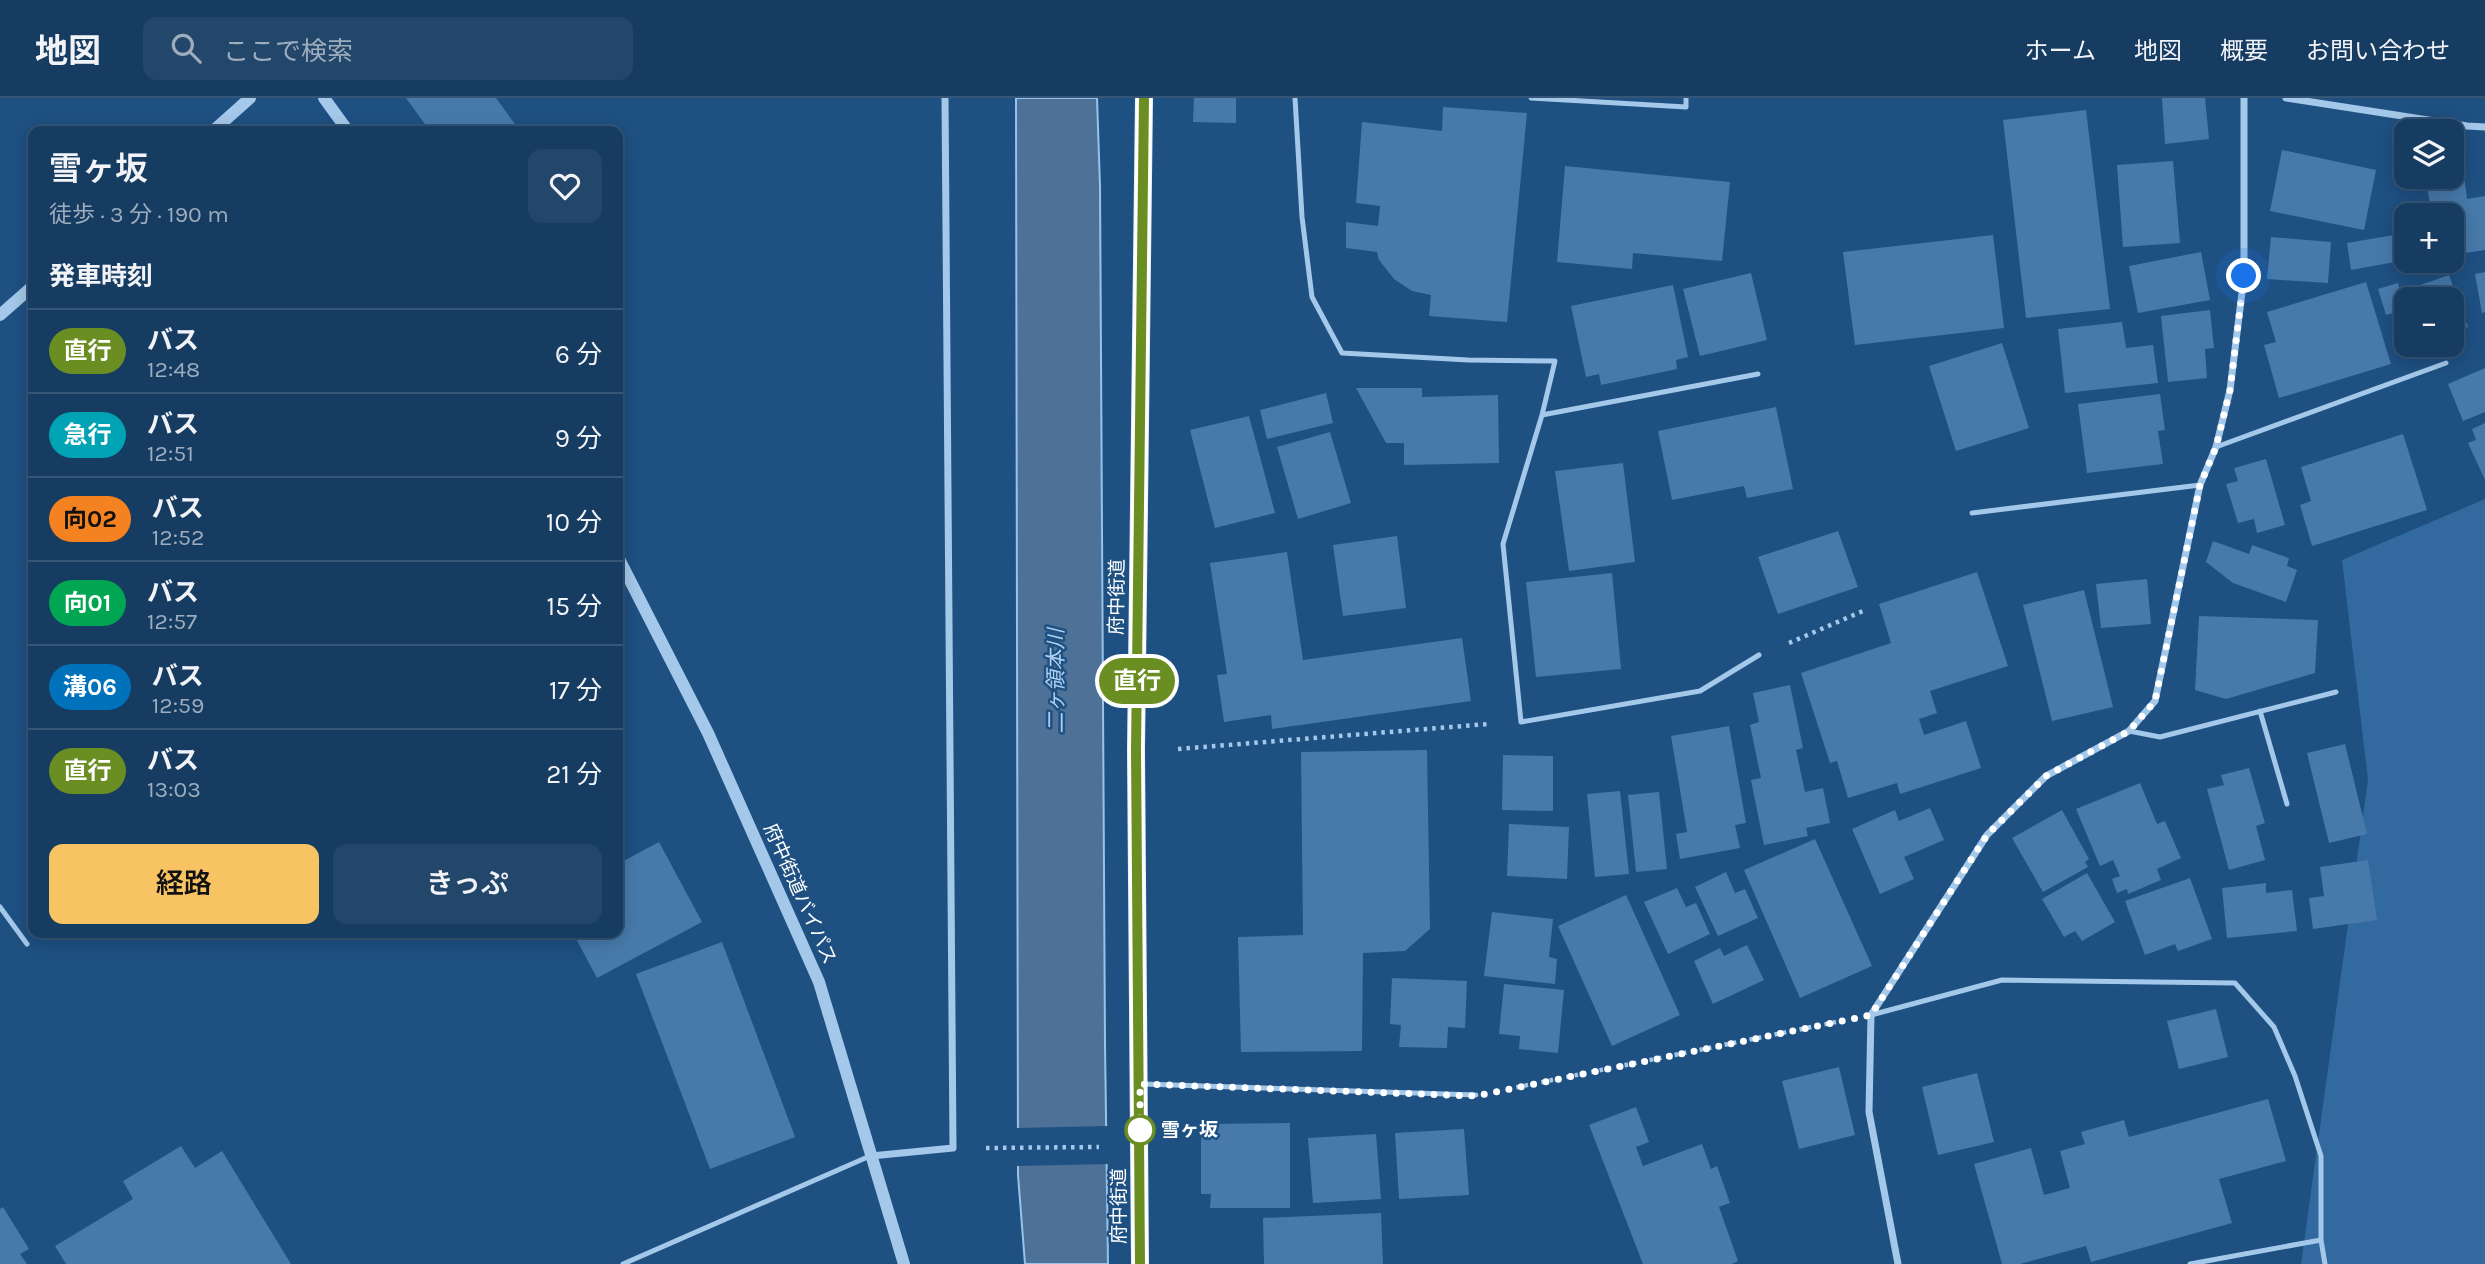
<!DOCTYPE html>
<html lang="ja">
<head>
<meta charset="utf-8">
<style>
	body { margin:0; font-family:Karla,"Noto Sans JP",sans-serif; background:#23476b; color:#f1f3f6; height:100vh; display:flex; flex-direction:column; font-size:26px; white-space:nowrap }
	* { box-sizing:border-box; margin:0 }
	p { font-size:23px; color:#9eadbe }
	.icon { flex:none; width:38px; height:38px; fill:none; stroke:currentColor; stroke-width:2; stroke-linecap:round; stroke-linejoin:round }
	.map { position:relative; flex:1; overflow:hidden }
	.panel { position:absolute; left:28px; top:28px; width:595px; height:812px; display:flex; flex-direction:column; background:#163c62; border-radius:14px; box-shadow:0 4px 18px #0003,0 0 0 2px #355677 }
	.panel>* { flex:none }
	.badge { padding:0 14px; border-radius:23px; font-size:24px; line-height:46px }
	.controls { position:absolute; left:2394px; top:21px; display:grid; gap:14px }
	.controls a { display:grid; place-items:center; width:70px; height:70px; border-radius:14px; background:#163c62; box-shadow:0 4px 18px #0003,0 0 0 2px #355677; font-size:35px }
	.you { position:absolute; width:35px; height:35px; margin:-18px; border:5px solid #fff; border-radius:50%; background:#1a73e8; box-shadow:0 0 0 10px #1a73e833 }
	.map>.badge { position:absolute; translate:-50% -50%; box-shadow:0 0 0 4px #fff }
	h2 { padding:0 21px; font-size:26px; line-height:63px }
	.round { display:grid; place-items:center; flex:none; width:74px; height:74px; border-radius:14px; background:#23476b }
	.head { display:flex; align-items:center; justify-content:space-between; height:119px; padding:0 21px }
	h1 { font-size:33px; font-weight:600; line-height:52px }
	.action { display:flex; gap:14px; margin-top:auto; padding:14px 21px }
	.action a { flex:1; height:80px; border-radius:14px; background:#f8c363; color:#111; font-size:28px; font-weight:600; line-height:80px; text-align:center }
	.action a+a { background:#23476b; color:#f1f3f6 }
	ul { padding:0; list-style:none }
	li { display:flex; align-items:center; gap:21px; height:84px; padding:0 21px; border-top:2px solid #355677 }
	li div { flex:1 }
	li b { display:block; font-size:26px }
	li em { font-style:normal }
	li .badge { min-width:77px; font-weight:700; text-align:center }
	header { display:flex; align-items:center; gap:42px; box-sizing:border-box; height:98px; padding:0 35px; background:#163c62; border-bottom:2px solid #355677 }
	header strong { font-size:33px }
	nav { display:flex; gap:38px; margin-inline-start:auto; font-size:24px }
	.search { width:490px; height:63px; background:#23476b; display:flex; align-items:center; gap:18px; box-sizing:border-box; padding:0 24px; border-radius:14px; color:#9eadbe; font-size:26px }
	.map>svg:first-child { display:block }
	.green { fill:#326aa0 }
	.water { fill:#4e7297; stroke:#97c3eb; stroke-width:2 }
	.pier { fill:#1e5082 }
	.building { fill:#477aab }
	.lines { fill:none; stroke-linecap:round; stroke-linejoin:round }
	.path { stroke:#a4c8e9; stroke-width:4.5; stroke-dasharray:3.5 5; stroke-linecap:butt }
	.service { stroke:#a4c8e9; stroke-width:5 }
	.minor { stroke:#a4c8e9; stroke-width:7 }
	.tertiary { stroke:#a4c8e9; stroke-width:12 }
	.primary { stroke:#e7f1fe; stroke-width:18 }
	.line-casing { stroke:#fff; stroke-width:16 }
	.line { stroke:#6b8e23; stroke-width:10 }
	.walk { stroke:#fff; stroke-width:7; stroke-dasharray:0 12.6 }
	.stop-dot { fill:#fff; stroke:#6b8e23; stroke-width:3.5 }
	.labels { text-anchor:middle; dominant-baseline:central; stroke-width:5; stroke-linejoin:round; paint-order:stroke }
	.street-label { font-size:19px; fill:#fff; stroke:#1e5082 }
	.stop-label { font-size:19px; font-weight:bold; fill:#fff; stroke:#1e5082; text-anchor:start }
	.water-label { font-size:21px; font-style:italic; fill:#afd1f1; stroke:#1e5082 }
</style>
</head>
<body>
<header>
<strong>地図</strong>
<div class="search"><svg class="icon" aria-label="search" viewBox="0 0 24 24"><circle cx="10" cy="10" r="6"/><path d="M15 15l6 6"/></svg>ここで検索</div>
<nav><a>ホーム</a><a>地図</a><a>概要</a><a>お問い合わせ</a></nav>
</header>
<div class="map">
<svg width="2485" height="1166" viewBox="0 0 2485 1166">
	<rect width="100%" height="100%" fill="#1e5082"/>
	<path class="green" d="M 2485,401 L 2485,1166 L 2301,1166 L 2368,682 L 2342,462 Z"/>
	<path class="water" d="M 1016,0 L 1097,0 L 1100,88 L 1105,946 L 1108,1166 L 1025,1166 L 1018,1077 Z"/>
	<path class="pier" d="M 1109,1028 L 1110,1066 L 1014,1068 L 1014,1030 Z"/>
	<path class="building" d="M 406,0 L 496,0 L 520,33 L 430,33 Z
		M 1194,0 L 1236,0 L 1236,25 L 1193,24 Z
		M 2162,0 L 2205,0 L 2209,41 L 2165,46 Z
		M 1443,9 L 1527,15 L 1507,224 L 1429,218 L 1431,197 L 1412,193 L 1394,181 L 1379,162 L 1377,154 L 1346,150 L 1346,124 L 1378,128 L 1380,108 L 1356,105 L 1362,24 L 1442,33 Z
		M 2086,12 L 2110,211 L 2026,220 L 2003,22 Z
		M 2282,52 L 2376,72 L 2364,132 L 2270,113 Z
		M 2173,63 L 2180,145 L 2123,149 L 2117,67 Z
		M 1565,68 L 1730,84 L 1722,163 L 1633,155 L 1632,171 L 1557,164 Z
		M 2464,77 L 2467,101 L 2485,98 L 2485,152 L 2452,157 L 2452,117 L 2432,117 L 2426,82 Z
		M 2406,135 L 2406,162 L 2351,172 L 2347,145 Z
		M 1993,137 L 2004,230 L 1855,247 L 1843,154 Z
		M 2271,139 L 2331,144 L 2328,185 L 2267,181 Z
		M 2201,154 L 2210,202 L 2138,215 L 2129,168 Z
		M 2485,174 L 2485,214 L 2482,215 L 2475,176 Z
		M 1751,175 L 1767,242 L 1700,258 L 1683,191 Z
		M 2449,177 L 2468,229 L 2452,235 L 2452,201 L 2409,201 L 2406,192 Z
		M 2366,184 L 2391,266 L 2279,300 L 2264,247 L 2276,244 L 2267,214 Z
		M 2398,185 L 2405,212 L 2386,217 L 2378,191 Z
		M 1673,187 L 1688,259 L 1676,262 L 1677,271 L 1601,287 L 1599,276 L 1586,279 L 1571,208 Z
		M 2210,212 L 2214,250 L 2205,251 L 2207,280 L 2168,284 L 2161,218 Z
		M 2122,224 L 2126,250 L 2153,247 L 2158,285 L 2065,295 L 2058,231 Z
		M 2002,245 L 2029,330 L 1956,353 L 1929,268 Z
		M 2485,270 L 2485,314 L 2463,323 L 2448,286 Z
		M 1356,290 L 1422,290 L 1422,299 L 1498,297 L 1499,365 L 1404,367 L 1404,345 L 1386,345 Z
		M 1326,295 L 1333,325 L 1267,341 L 1260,312 Z
		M 2160,296 L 2165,332 L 2158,333 L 2163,366 L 2087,375 L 2078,306 Z
		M 1776,309 L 1793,391 L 1747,400 L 1744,388 L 1672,402 L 1658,333 Z
		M 1249,318 L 1275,415 L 1215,430 L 1190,332 Z
		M 2485,325 L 2485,382 L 2468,345 L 2476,342 L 2472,331 Z
		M 1330,334 L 1351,405 L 1298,421 L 1277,349 Z
		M 2403,336 L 2427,412 L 2312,448 L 2300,407 L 2311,403 L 2301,369 Z
		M 2266,361 L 2285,427 L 2257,435 L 2254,421 L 2238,425 L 2226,386 L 2238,383 L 2234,370 Z
		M 1623,365 L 1635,464 L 1569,473 L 1555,373 Z
		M 1838,433 L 1858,489 L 1778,516 L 1758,459 Z
		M 1397,438 L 1406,510 L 1343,518 L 1333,447 Z
		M 2213,443 L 2249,456 L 2252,447 L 2289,460 L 2287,468 L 2297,472 L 2286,504 L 2233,485 L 2206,464 Z
		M 1287,454 L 1303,562 L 1462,540 L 1471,603 L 1272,631 L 1271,617 L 1224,624 L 1217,577 L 1227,576 L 1210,465 Z
		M 1977,474 L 2008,568 L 1930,593 L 1937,615 L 1919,621 L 1924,637 L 1966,623 L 1981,670 L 1900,696 L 1897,685 L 1848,700 L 1837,663 L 1830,665 L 1801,575 L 1891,545 L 1879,506 Z
		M 1612,475 L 1621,571 L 1536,579 L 1526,484 Z
		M 2147,481 L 2151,526 L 2101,530 L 2096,486 Z
		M 2084,492 L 2113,609 L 2052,623 L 2023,507 Z
		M 2199,518 L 2318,522 L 2315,575 L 2226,601 L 2195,592 Z
		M 1790,587 L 1803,650 L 1796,652 L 1805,694 L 1823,690 L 1830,725 L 1806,730 L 1808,738 L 1764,747 L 1751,682 L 1761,680 L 1750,627 L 1759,624 L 1753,595 Z
		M 1729,628 L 1746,725 L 1735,727 L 1740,750 L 1680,761 L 1676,736 L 1687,734 L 1671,638 Z
		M 2345,646 L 2367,736 L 2329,745 L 2307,655 Z
		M 1427,652 L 1430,831 L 1405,853 L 1363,855 L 1362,953 L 1241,954 L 1238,839 L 1303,837 L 1301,654 Z
		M 1503,657 L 1553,658 L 1553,713 L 1502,712 Z
		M 2249,670 L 2265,725 L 2256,728 L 2265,762 L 2229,772 L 2207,691 L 2224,687 L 2221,677 Z
		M 2140,685 L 2157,726 L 2165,723 L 2181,760 L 2157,771 L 2161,782 L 2128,796 L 2127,791 L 2117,795 L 2112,781 L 2120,778 L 2113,762 L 2100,768 L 2076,711 Z
		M 1620,693 L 1629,776 L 1595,779 L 1587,696 Z
		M 1659,694 L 1667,771 L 1636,774 L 1628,697 Z
		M 1930,710 L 1944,742 L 1904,759 L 1914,781 L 1880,796 L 1852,731 L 1895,712 L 1899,723 Z
		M 2062,712 L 2089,761 L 2085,764 L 2088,769 L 2043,794 L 2012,740 Z
		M 1509,726 L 1569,729 L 1567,781 L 1507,778 Z
		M 1815,741 L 1872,868 L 1800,900 L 1744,772 Z
		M 659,744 L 702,824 L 597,880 L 573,835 L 618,835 L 618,766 Z
		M 2368,762 L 2377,822 L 2313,831 L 2309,800 L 2324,798 L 2320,769 Z
		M 1726,774 L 1735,795 L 1745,791 L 1758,820 L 1718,838 L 1695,789 Z
		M 2087,775 L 2115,824 L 2082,843 L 2075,833 L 2064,839 L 2042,801 Z
		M 2190,780 L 2212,841 L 2178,853 L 2175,846 L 2145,857 L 2125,803 Z
		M 2266,785 L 2266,795 L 2292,792 L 2297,833 L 2227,840 L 2222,790 Z
		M 1677,790 L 1686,809 L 1696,805 L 1710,836 L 1668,856 L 1644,804 Z
		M 1626,797 L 1680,917 L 1612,948 L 1558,828 Z
		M 1492,814 L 1553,821 L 1549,859 L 1557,861 L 1555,886 L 1484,878 Z
		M 722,844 L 795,1039 L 710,1071 L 636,876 Z
		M 1747,847 L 1764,882 L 1713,906 L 1694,863 L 1720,850 L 1724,858 Z
		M 1392,880 L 1467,883 L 1465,930 L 1448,929 L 1447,950 L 1399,949 L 1401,927 L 1390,926 Z
		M 1504,886 L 1564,892 L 1558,955 L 1519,951 L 1520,938 L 1499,936 Z
		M 2216,911 L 2228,959 L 2179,971 L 2167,923 Z
		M 1839,969 L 1855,1037 L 1799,1051 L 1782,983 Z
		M 1977,975 L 1994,1044 L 1938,1057 L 1922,989 Z
		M 2268,1001 L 2286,1063 L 2219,1081 L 2232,1125 L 2091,1164 L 2086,1148 L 2020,1166 L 2002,1166 L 1974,1066 L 2031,1050 L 2044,1097 L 2070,1090 L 2060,1053 L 2085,1046 L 2081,1034 L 2124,1022 L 2129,1039 Z
		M 1636,1009 L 1649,1044 L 1636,1049 L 1643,1068 L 1702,1046 L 1711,1071 L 1717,1068 L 1730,1105 L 1719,1109 L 1738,1163 L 1732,1166 L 1643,1166 L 1589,1027 Z
		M 1290,1025 L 1290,1110 L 1210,1110 L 1211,1096 L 1201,1096 L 1201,1026 Z
		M 1464,1031 L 1469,1097 L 1399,1101 L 1395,1035 Z
		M 1376,1036 L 1381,1101 L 1313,1105 L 1308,1040 Z
		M 181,1048 L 195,1070 L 222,1053 L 291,1166 L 66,1166 L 55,1148 L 133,1101 L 123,1083 Z
		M 3,1109 L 29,1151 L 20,1156 L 27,1166 L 0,1166 L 0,1111 Z
		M 1381,1115 L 1383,1166 L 1264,1166 L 1263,1120 Z"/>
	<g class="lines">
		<path class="path" d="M 1789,545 L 1863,513
			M 1178,651 L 1488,626
			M 1508,991 L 1836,924
			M 986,1050 L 1099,1049"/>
		<path class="service" d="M 1295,0 L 1302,119 L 1312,199 L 1342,255 L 1468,262 L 1555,263 L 1542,317 L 1503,446 L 1521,624 L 1700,593 L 1759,557
			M 1531,0 L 1686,9 L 1686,0
			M 1542,317 L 1758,276
			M 2216,349 L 2446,265
			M 1972,415 L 2200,387
			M 2260,613 L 2287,706
			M 2129,633 L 2160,639 L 2336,594
			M 0,809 L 27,846
			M 1871,917 L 2002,882 L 2235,885 L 2274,929 L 2295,978 L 2321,1058 L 2321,1142 L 2325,1166
			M 1143,986 L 1476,997
			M 623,1166 L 870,1058
			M 2190,1166 L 2321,1142"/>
		<path class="minor" d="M 2286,0 L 2467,28 L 2485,29
			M 871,1058 L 953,1050 L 945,0
			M 1898,1166 L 1869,1014 L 1871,917 L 1987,737 L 2046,678 L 2129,633 L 2155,603 L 2200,387 L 2216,349 L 2230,292 L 2244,178 L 2244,0"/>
		<path class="tertiary" d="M 324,0 L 348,33
			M 213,33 L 250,0
			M 0,217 L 33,188
			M 618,459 L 708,635 L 819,884 L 904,1166"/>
		<path class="primary" d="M 1140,1166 L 1136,652 L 1144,0"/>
	</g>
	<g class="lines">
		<g class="line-casing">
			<path id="line" d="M 1140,1166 L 1136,652 L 1144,0"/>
		</g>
		<use href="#line" class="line"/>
		<path class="walk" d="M 1140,1032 L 1140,986 L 1476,998 L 1871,917 L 1987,737 L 2046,678 L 2129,633 L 2155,603 L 2200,387 L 2216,349 L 2230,292 L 2244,178"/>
	</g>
	<circle class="stop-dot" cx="1140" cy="1032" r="14"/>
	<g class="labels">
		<g class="street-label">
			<text transform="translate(1117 499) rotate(-89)">府中街道</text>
			<text transform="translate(800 796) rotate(66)">府中街道バイパス</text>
			<text transform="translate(1119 1108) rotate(-90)">府中街道</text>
		</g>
		<g class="stop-label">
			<text x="1161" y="1032">雪ヶ坂</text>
		</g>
		<g class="water-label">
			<text transform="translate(1056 583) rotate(-90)">二ヶ領本川</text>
		</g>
	</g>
</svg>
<div class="controls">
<a><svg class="icon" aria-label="layers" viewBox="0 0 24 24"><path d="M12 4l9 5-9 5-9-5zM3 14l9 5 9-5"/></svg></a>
<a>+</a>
<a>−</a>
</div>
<div class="you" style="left:2244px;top:178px"></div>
<b class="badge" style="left:1137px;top:583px;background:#6b8e23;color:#fff">直行</b>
<section class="panel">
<div class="head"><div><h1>雪ヶ坂</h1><p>徒歩 · 3 分 · 190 m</p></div><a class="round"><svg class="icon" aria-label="heart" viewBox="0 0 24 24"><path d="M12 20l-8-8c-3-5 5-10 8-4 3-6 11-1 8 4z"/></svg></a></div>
<h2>発車時刻</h2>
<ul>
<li><span class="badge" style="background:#6b8e23;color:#fff">直行</span><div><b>バス</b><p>12:48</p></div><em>6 分</em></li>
<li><span class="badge" style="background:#00a3b4;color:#fff">急行</span><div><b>バス</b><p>12:51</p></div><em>9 分</em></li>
<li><span class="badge" style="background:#f58220;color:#111">向02</span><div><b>バス</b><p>12:52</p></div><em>10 分</em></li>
<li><span class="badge" style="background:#00a651;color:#fff">向01</span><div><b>バス</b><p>12:57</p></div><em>15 分</em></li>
<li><span class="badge" style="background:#0072bc;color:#fff">溝06</span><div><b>バス</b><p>12:59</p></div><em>17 分</em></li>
<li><span class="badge" style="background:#6b8e23;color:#fff">直行</span><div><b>バス</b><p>13:03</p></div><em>21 分</em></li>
</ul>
<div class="action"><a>経路</a><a>きっぷ</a></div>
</section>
</div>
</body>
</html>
